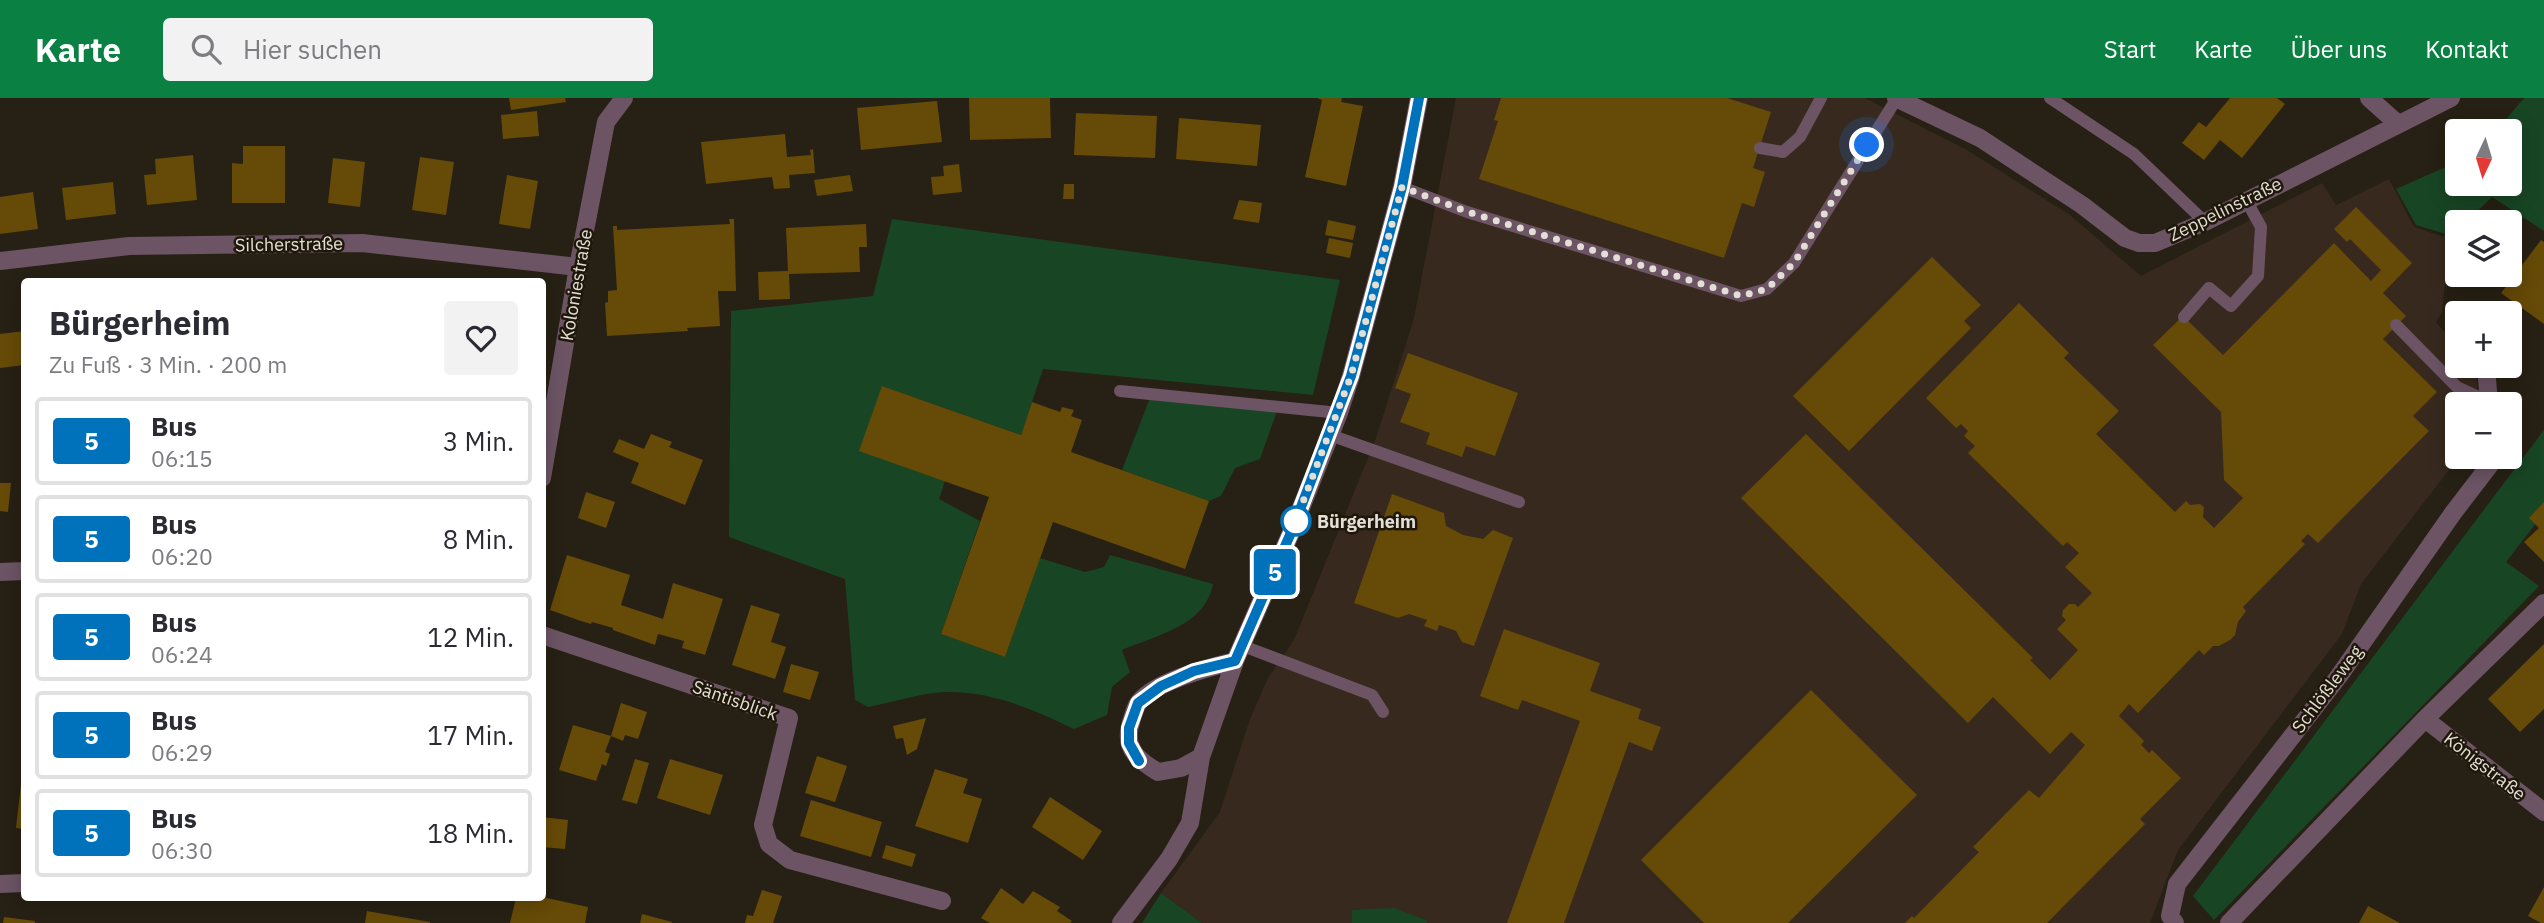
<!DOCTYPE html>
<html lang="de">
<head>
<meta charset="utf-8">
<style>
	body { margin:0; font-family:"IBM Plex Sans",sans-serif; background:#f2f2f3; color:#2b2b33; height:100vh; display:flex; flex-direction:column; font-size:26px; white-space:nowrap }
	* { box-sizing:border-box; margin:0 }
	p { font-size:23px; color:#7c7c81 }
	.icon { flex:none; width:38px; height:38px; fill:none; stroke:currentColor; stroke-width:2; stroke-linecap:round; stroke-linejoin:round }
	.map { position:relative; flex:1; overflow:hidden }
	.side { position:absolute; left:21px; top:180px; width:525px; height:623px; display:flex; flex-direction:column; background:#fff; border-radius:7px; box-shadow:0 4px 18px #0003 }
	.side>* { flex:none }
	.badge { padding:0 14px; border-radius:5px; font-size:24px; line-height:46px }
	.needle { width:46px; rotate:184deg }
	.fabs { position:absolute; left:2445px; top:21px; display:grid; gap:14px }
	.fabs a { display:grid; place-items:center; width:77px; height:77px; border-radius:7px; background:#fff; box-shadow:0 4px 18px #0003; font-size:35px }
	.you { position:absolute; width:35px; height:35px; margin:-18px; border:5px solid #fff; border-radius:50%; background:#1a73e8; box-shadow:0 0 0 10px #1a73e833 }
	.map>.badge { position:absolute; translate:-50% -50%; box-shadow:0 0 0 4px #fff }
	.round { display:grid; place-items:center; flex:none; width:74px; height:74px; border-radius:7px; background:#f2f2f3 }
	.summary { display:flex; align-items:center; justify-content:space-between; height:119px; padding:0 28px }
	h1 { font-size:33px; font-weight:700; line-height:52px }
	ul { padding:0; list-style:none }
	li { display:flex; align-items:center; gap:21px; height:88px; margin:0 14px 10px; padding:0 14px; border:4px solid #e1e1e2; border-radius:7px }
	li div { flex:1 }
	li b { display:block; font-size:26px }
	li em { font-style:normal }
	li .badge { min-width:77px; font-weight:700; text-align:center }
	header { display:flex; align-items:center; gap:42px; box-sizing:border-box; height:98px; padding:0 35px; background:#0b8043; color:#fff }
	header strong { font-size:33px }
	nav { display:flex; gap:38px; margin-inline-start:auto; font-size:24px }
	.search { width:490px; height:63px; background:#f2f2f3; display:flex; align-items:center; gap:18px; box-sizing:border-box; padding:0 24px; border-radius:7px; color:#7c7c81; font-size:26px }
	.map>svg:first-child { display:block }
	.medical { fill:#37291d }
	.green { fill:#184624 }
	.building { fill:#664a07 }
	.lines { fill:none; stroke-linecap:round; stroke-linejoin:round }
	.lane { stroke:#6c5464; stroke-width:12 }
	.street { stroke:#6c5464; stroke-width:18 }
	.line-casing { stroke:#fff; stroke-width:16 }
	.line { stroke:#0072bc; stroke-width:10 }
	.walk { stroke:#e3dfd6; stroke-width:7; stroke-dasharray:0 12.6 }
	.stop-dot { fill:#fff; stroke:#0072bc; stroke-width:3.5 }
	.labels { text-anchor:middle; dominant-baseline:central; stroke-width:5; stroke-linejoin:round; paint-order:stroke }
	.street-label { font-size:18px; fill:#e3dfd6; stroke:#1e170a }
	.stop-label { font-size:18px; font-weight:bold; fill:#e3dfd6; stroke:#1e170a; text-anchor:start }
</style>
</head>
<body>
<header>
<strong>Karte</strong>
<div class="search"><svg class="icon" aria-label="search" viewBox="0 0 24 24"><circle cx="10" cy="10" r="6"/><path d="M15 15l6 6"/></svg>Hier suchen</div>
<nav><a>Start</a><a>Karte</a><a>Über uns</a><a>Kontakt</a></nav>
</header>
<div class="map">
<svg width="2544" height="825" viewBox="0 0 2544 825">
	<rect width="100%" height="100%" fill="#272014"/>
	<path class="medical" d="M 1456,0 L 1865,0 L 1967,52 L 2070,117 L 2141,178 L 2322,85 L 2336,107 L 2389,81 L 2414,129 L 2450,141 L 2442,214 L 2436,224 L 2457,248 L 2457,268 L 2475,268 L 2479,306 L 2457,306 L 2457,359 L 2459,359 L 2361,486 L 2342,536 L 2178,752 L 2150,825 L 1202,825 L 1161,795 L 1220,714 L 1250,621 L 1268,580 L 1294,542 L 1376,340 L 1414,220 Z"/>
	<path class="green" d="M 2524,0 L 2544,0 L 2544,133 L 2492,99 L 2466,124 L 2457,124 L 2457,134 L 2453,138 L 2416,127 L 2396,91 L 2457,64 L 2457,86 L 2510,86 L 2510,33 L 2496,33 Z
		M 892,121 L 1340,182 L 1313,297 L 1043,271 L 1021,337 L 882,288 L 945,383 L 939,401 L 980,423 L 941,536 L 1005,559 L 1040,460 L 1085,474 L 1104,469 L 1110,457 L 1213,486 C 1205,528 1157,537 1122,552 L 1130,574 L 1112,589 L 1107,617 L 1074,631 C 1032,610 981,589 933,595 C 911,598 890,605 868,609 L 855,602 L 845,481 L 729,439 L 731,213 L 873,198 Z
		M 1150,300 L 1277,313 L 1260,361 L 1235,370 L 1221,398 L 1209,403 L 1122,372 Z
		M 2544,332 L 2544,415 L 2506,464 L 2539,488 L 2214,822 L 2193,798 Z
		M 1161,795 L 1202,825 L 1142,825 Z
		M 1394,810 L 1426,822 L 1427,825 L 1352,825 L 1352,812 Z"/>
	<path class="building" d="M 509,0 L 565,0 L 566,4 L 511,12 Z
		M 969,0 L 1050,0 L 1051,40 L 970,42 Z
		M 1317,0 L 1342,0 L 1341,4 L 1363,8 L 1346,88 L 1305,79 L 1322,2 Z
		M 1501,0 L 1727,0 L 1771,14 L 1753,70 L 1765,74 L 1754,109 L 1742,105 L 1724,160 L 1479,81 L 1498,23 L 1494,22 Z
		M 2230,0 L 2277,0 L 2285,6 L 2242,60 L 2220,42 L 2204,62 L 2182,45 L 2199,24 L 2206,29 Z
		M 937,3 L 942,44 L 861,52 L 857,10 Z
		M 537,13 L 539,38 L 503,41 L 501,17 Z
		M 1076,15 L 1157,18 L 1155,60 L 1074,57 Z
		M 1179,20 L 1261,27 L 1257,68 L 1176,61 Z
		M 785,36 L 787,59 L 811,57 L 810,52 L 813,51 L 815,75 L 789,77 L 790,90 L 774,91 L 772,79 L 706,86 L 701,44 Z
		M 243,48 L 285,48 L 285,105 L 232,105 L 232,65 L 243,66 Z
		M 193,57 L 197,102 L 147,107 L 144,77 L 156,76 L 155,61 Z
		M 420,59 L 454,64 L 446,117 L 412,112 Z
		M 333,60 L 365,64 L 360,109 L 328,105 Z
		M 959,66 L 962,94 L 933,97 L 931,79 L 944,78 L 943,68 Z
		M 507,77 L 538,83 L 530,131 L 499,126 Z
		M 850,77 L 853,93 L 817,98 L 814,82 Z
		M 113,84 L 116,116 L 66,122 L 62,90 Z
		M 1064,86 L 1074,86 L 1074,101 L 1063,101 Z
		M 33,94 L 38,131 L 0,136 L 0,99 Z
		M 1239,102 L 1262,105 L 1259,125 L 1233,121 Z
		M 2356,109 L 2412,165 L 2383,195 L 2406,218 L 2383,241 L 2437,294 L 2413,318 L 2429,333 L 2318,445 L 2308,436 L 2301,443 L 2305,446 L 2243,509 L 2246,513 L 2238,524 L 2235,537 L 2230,542 L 2219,548 L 2213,548 L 2204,557 L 2199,552 L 2138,615 L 2129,606 L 2119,618 L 2144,643 L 2141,647 L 2149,655 L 2152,652 L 2181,680 L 2140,721 L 2145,726 L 2047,825 L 1905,825 L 1912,818 L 1914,820 L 1979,754 L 1973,749 L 2029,692 L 2039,700 L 2085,647 L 2071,634 L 2050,656 L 1993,599 L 1968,625 L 1741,400 L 1806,336 L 2033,560 L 2030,562 L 2050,582 L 2078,552 L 2057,531 L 2066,522 L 2062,518 L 2063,512 L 2069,506 L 2075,506 L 2078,509 L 2092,495 L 2065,469 L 2079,455 L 2067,444 L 2063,448 L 1968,355 L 1975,348 L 1964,338 L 1968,333 L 1961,326 L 1956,330 L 1926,300 L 2019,205 L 2069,255 L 2064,260 L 2119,313 L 2096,336 L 2175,414 L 2186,403 L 2190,407 L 2200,406 L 2204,409 L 2203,419 L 2214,430 L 2243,400 L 2224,382 L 2221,314 L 2153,247 L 2183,218 L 2223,257 L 2334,145 L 2371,183 L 2381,172 L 2350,141 L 2347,144 L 2334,131 Z
		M 729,121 L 734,121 L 736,193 L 718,193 L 720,228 L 687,230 L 688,233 L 607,238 L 605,205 L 608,204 L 608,193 L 617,192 L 613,128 L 617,128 L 617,132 L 730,126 Z
		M 1328,122 L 1356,128 L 1353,142 L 1325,137 Z
		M 866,126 L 867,149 L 859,149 L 860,174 L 789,176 L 790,201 L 759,202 L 758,174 L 788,173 L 786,130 Z
		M 1329,140 L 1353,145 L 1350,160 L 1326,155 Z
		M 2541,142 L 2544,144 L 2544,226 L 2501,195 Z
		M 1932,159 L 1981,207 L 1964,223 L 1971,230 L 1849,353 L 1793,298 Z
		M 24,233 L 24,267 L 0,270 L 0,236 Z
		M 1408,255 L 1518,295 L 1495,358 L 1466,348 L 1462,359 L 1426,346 L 1430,335 L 1400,324 L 1411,296 L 1395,290 Z
		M 882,288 L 1021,337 L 1032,304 L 1060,314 L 1062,309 L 1074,312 L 1071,318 L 1082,322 L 1071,354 L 1209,403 L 1185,471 L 1053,424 L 1005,559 L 941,536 L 989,399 L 859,353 Z
		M 651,336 L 672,344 L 669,349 L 703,362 L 685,407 L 631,385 L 639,365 L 613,354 L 619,341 L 644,351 Z
		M 0,385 L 11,385 L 8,414 L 0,413 Z
		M 586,394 L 615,404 L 606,430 L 578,420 Z
		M 1392,396 L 1444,415 L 1446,428 L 1463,437 L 1483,441 L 1493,432 L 1513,440 L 1474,548 L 1462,544 L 1456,533 L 1439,527 L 1437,533 L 1424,528 L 1427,522 L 1409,516 L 1398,520 L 1354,505 Z
		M 2544,404 L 2544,464 L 2524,444 L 2539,430 L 2529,420 Z
		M 567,457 L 630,477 L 621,507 L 663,521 L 673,485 L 723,501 L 705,557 L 682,550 L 684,543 L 658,536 L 655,547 L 613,532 L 613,530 L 592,524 L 591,526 L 581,523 L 550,512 Z
		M 751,507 L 780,516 L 771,544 L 786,549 L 775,581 L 732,567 Z
		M 1504,531 L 1600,565 L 1590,593 L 1641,611 L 1638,621 L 1661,629 L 1652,653 L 1629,644 L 1564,825 L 1507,825 L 1580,623 L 1522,602 L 1518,612 L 1480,598 Z
		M 2544,546 L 2544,611 L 2520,634 L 2488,601 Z
		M 791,566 L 819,574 L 810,602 L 783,594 Z
		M 1811,592 L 1917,697 L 1788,825 L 1704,825 L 1641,762 Z
		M 621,605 L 647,614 L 638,641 L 625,637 L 623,643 L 611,638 Z
		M 926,620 L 917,651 L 907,657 L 903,640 L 896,641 L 893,628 Z
		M 573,627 L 611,638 L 605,654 L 610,656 L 606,668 L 602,666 L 596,683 L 559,672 Z
		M 817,658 L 847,668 L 835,704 L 805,695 Z
		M 635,661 L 649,665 L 637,706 L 622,702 Z
		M 670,661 L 723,677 L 710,717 L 657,700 Z
		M 935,671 L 968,681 L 963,695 L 982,701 L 968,745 L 915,728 Z
		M 22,677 L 24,677 L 24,731 L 16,730 Z
		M 1050,699 L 1102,733 L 1083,762 L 1032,729 Z
		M 811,702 L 882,724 L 871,759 L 800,738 Z
		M 542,719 L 568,722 L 565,751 L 542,749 Z
		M 886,747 L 916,756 L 912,769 L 882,760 Z
		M 2544,789 L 2544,825 L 2541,825 L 2528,818 Z
		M 1001,790 L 1023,806 L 1033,793 L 1060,809 L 1057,813 L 1072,823 L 1070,825 L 990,825 L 981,820 Z
		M 762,792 L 782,798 L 773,825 L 745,825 L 747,817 L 753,818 Z
		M 542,799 L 588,809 L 585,825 L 510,825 L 516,800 Z
		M 2368,808 L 2400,825 L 2359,825 Z
		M 367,813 L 430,824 L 430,825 L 365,825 Z
		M 642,816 L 672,824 L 672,825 L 640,825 Z
		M 4,819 L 35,823 L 35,825 L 3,825 Z"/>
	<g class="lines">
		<path class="lane" d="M 2050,0 L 2134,56 L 2205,124
			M 1760,50 L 1783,54 L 1800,39 L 1821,0
			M 1402,89 L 1467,114 L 1741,198 L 1767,191 L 1794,165 L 1897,0
			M 2184,219 L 2209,190 L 2231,208 L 2258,178 L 2261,129 L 2246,102
			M 2396,227 L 2457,289 L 2487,303
			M 1120,293 L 1339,315
			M 1330,337 L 1519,404
			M 1243,548 L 1372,597 L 1383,614"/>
		<path class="street" d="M 1896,0 L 1980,40 L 2082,107 L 2125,140 L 2139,145 L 2155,145 L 2205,124 L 2451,0
			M 2369,0 L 2398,26
			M 0,163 L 129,148 L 362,145 L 578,169
			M 2455,235 L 2457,237
			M 2486,268 L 2489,306
			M 542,380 L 578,169 L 606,24 L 624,0
			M 0,474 L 24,473
			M 542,537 L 789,620 L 763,727 L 769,746 L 790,762 L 942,803
			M 2425,621 L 2544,714
			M 1201,659 L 1181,670 L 1158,674 C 1140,663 1124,652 1130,628 C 1132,621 1134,613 1137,607 C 1150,584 1211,569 1235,563
			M 0,786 L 24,785
			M 1121,825 L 1169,761 L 1190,725 L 1201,659 L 1235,563 L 1293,430 L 1339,315 L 1351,278 L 1402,89 L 1419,0
			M 2175,825 L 2170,818 L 2177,786 L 2339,578 L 2453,415 L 2496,359
			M 2229,825 L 2425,621 L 2544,505"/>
	</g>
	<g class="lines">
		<g class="line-casing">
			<path id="line" d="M 1139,663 L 1129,645 L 1129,630 L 1138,605 L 1161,588 L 1194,573 L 1235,563 L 1293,430 L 1351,278 L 1402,89 L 1419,0"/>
		</g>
		<use href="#line" class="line"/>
		<path class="walk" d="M 1296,423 L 1293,430 L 1351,278 L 1402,89 L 1468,114 L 1741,198 L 1767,191 L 1794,165 L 1867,47"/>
	</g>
	<circle class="stop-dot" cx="1296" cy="423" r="14"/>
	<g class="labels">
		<g class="street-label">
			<text transform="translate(2225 111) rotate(-26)">Zeppelinstraße</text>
			<text transform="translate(289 146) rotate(-1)">Silcherstraße</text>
			<text transform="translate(576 187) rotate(-80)">Koloniestraße</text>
			<text transform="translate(2327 591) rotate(-53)">Schlößleweg</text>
			<text transform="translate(735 602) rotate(19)">Säntisblick</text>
			<text transform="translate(2485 668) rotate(38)">Königstraße</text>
		</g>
		<g class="stop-label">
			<text x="1317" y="423">Bürgerheim</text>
		</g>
	</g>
</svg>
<div class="fabs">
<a><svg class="needle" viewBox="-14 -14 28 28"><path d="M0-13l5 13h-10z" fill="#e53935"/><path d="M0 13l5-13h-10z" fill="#7c7c81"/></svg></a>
<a><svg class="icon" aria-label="layers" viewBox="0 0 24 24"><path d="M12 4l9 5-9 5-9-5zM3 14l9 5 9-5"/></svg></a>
<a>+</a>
<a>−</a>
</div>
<div class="you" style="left:1867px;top:47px"></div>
<b class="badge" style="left:1275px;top:474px;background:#0072bc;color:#fff">5</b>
<section class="side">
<div class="summary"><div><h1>Bürgerheim</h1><p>Zu Fuß · 3 Min. · 200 m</p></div><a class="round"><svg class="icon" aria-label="heart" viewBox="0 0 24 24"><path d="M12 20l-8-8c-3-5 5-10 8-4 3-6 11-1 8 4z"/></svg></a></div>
<ul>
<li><span class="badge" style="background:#0072bc;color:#fff">5</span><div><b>Bus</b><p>06:15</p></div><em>3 Min.</em></li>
<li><span class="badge" style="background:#0072bc;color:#fff">5</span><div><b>Bus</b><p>06:20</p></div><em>8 Min.</em></li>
<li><span class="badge" style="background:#0072bc;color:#fff">5</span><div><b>Bus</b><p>06:24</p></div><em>12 Min.</em></li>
<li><span class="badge" style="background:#0072bc;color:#fff">5</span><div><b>Bus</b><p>06:29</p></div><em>17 Min.</em></li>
<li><span class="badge" style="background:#0072bc;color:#fff">5</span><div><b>Bus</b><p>06:30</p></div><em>18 Min.</em></li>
</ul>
</section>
</div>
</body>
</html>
